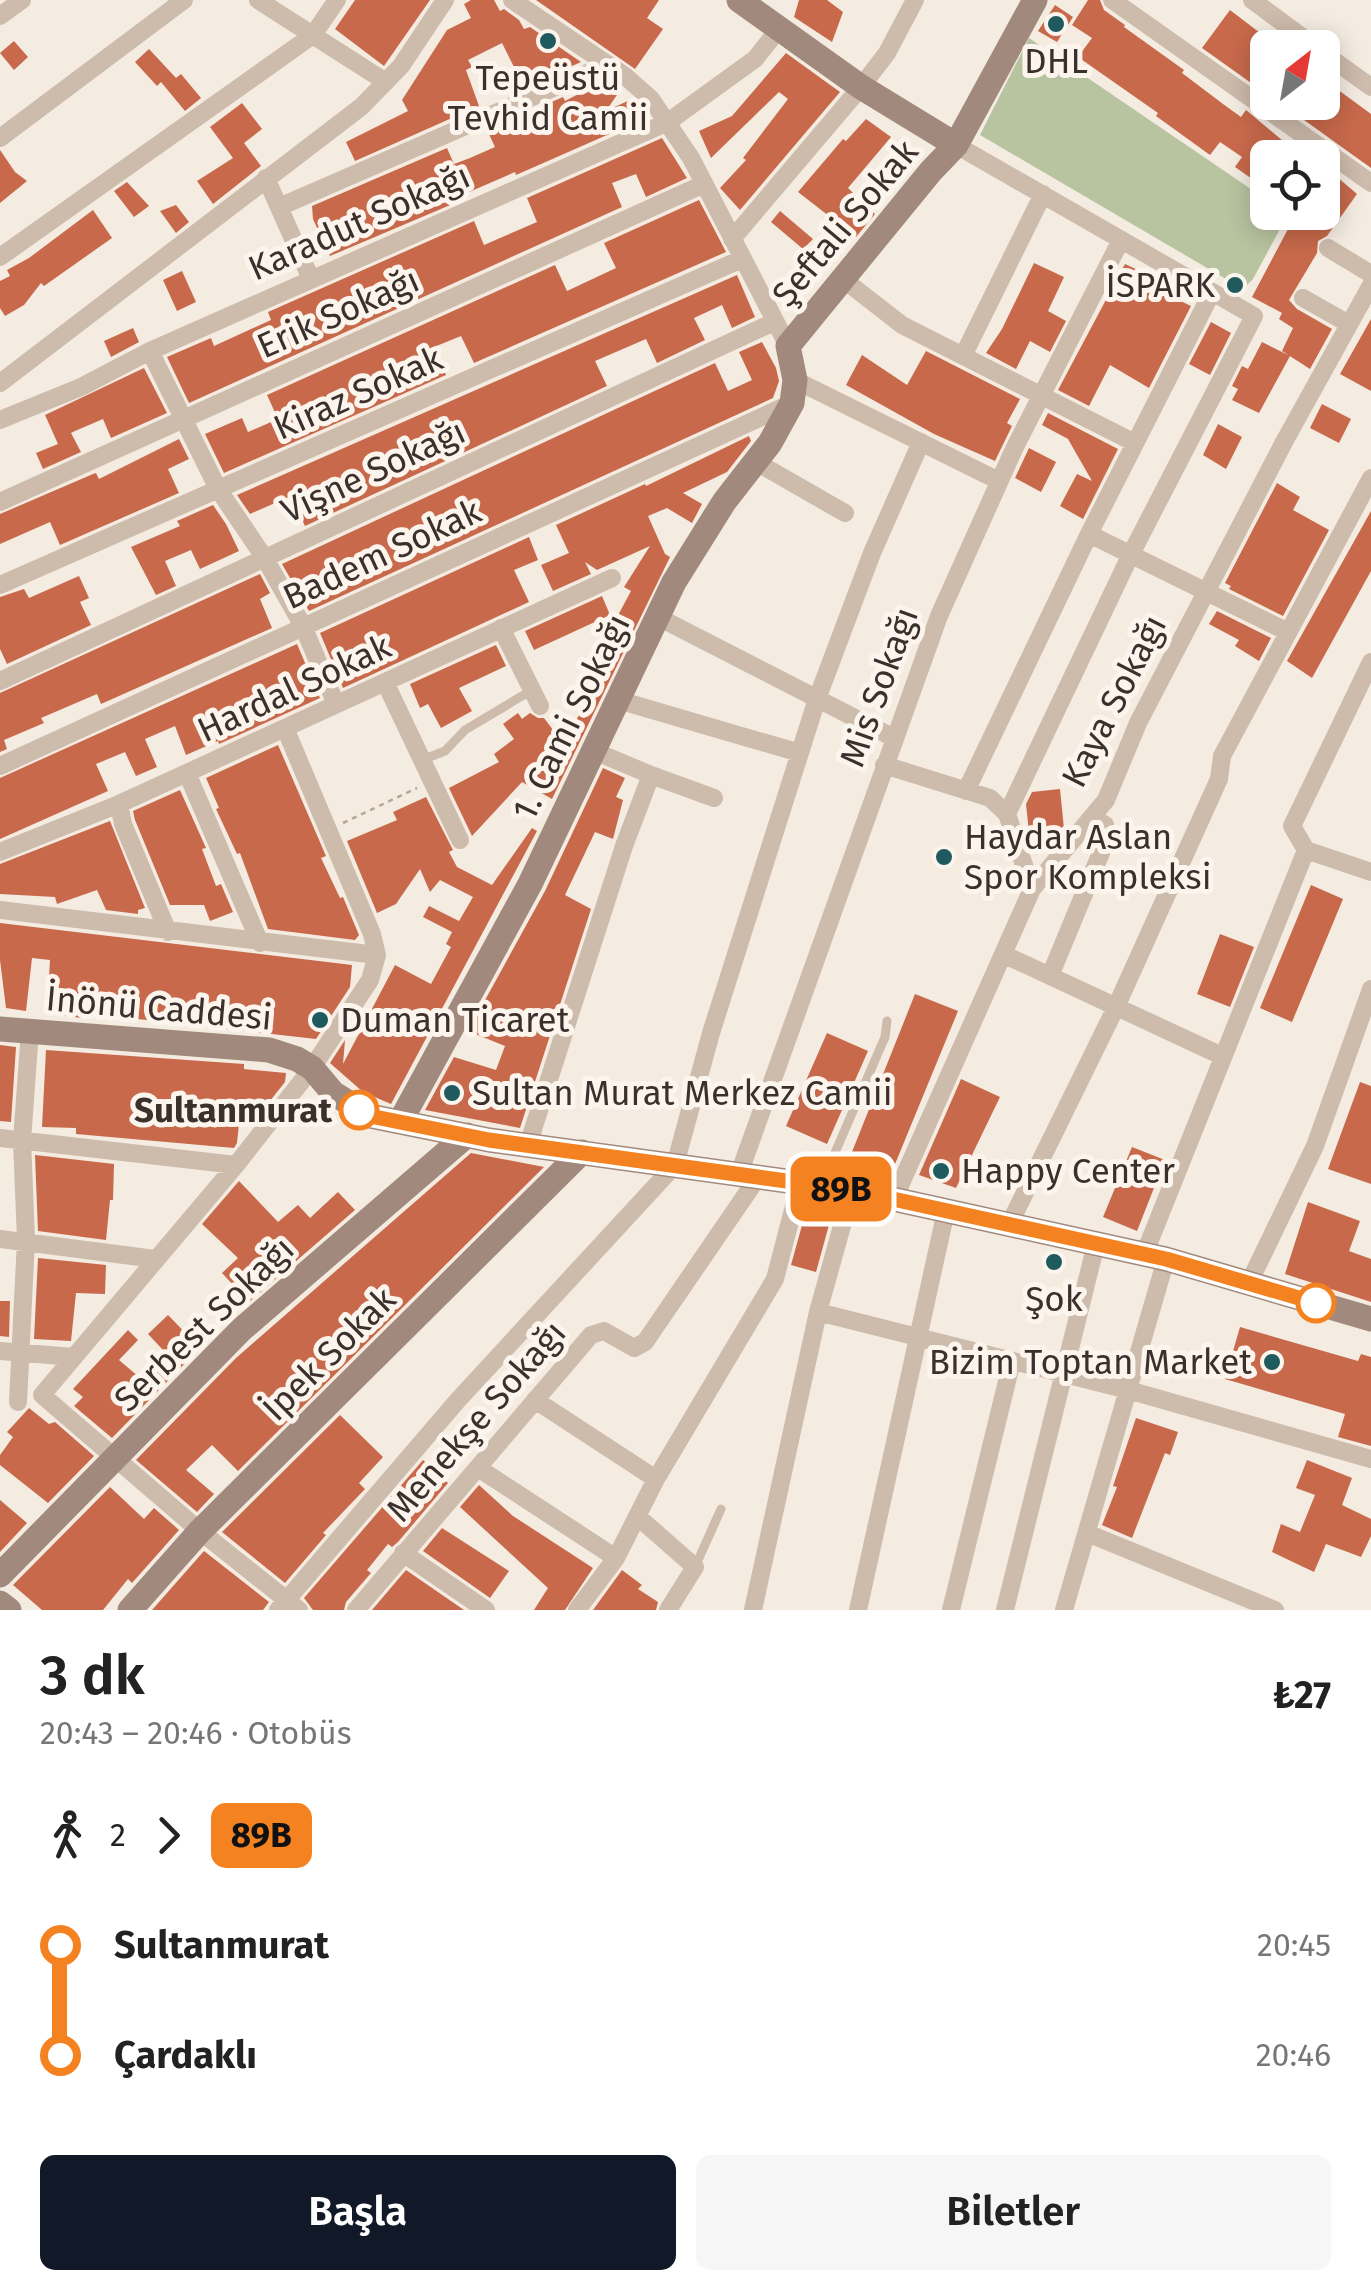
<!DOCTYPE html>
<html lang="tr">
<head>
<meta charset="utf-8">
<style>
	body { margin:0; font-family:"Fira Sans",sans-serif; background:#f6f6f6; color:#222; height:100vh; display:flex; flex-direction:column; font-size:38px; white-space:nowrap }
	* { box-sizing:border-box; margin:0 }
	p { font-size:32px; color:#767676 }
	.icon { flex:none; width:55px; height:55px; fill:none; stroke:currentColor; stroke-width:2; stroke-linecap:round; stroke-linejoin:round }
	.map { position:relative; height:1610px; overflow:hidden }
	.side { display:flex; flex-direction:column; background:#fff; flex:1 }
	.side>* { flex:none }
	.badge { padding:0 20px; border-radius:15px; font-size:35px; line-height:65px }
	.needle { width:65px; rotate:31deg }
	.buttons { position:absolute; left:1250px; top:30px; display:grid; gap:20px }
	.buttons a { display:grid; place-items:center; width:90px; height:90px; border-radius:15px; background:#fff; box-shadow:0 5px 25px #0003; font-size:50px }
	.map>.badge { position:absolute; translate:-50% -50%; box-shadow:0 0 0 5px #fff }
	.legs { display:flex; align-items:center; gap:15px; height:110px; padding:0 40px; font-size:32px }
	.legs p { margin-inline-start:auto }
	.overview { display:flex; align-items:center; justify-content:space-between; height:170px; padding:0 40px }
	h1 { font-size:55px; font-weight:600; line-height:75px }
	.button { display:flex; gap:20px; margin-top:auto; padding:20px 40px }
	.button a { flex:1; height:115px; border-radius:15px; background:#111827; color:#fff; font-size:40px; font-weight:600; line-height:115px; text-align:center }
	.button a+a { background:#f6f6f6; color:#222 }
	ul { padding:0 40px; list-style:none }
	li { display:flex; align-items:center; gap:35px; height:110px; font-size:38px }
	li i { display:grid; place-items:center; width:15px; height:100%; margin:0 12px; background:currentColor }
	li i::after { content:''; width:25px; height:25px; margin:-12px; border:8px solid; border-radius:50%; background:#fff }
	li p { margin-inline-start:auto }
	li:first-child i { background:linear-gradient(#0000 50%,currentColor 0) }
	li:last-child i { background:linear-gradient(currentColor 50%,#0000 0) }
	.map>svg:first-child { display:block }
	.green { fill:#b8c4a0 }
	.building { fill:#c8694b }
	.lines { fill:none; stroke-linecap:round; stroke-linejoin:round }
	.path { stroke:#b9a596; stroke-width:2.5; stroke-dasharray:5 5; stroke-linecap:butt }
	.lane { stroke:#cdbbac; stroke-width:9 }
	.street { stroke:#cdbbac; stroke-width:18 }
	.secondary { stroke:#a18a7d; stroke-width:25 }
	.line-1-casing { stroke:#fff; stroke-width:22 }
	.line-1 { stroke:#f58220; stroke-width:15 }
	.poi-dot { fill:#1f5a5e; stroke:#fbf5ee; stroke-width:4 }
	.stop-1-dot { fill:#fff; stroke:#f58220; stroke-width:5 }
	.labels { text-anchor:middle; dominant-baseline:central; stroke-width:10; stroke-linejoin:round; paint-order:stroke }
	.poi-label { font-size:35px; fill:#3b302b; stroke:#fbf5ee; text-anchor:start }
	.street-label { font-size:35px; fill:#3b302b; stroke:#fbf5ee }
	.stop-label { font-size:35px; font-weight:bold; fill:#3b302b; stroke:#fbf5ee; text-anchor:end }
</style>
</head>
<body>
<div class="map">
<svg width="1371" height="1610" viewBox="0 0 1371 1610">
	<rect width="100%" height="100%" fill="#f4ebe1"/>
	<path class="green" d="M 1029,38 L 1267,200 L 1268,212 L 1288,214 L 1253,279 L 1243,289 L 980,135 Z"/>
	<path class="building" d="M 355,0 L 430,0 L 384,66 L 335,29 Z
		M 471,0 L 494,0 L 500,11 L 504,9 L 519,20 L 524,29 L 530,27 L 581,62 L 524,87 L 502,43 L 468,60 L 472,67 L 466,70 L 479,106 L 355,161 L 346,142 L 408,111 L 402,100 L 447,30 L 471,18 L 464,4 Z
		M 536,0 L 659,0 L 647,18 L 663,29 L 635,69 Z
		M 799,0 L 827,0 L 843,12 L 832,42 L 794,17 Z
		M 1088,0 L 1100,0 L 1104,10 L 1125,25 L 1124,27 L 1184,70 L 1182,73 L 1223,104 L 1241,117 L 1246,110 L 1283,141 L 1303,155 L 1305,152 L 1313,158 L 1268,158 L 1268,190 L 1235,167 L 1242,157 L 1220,142 L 1210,155 L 1156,116 L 1158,113 L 1078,57 L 1092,38 L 1072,25 Z
		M 1055,5 L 1073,17 L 1057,42 L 1038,31 Z
		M 1230,10 L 1268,39 L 1268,95 L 1202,48 Z
		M 14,41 L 28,57 L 14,70 L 0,53 Z
		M 149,49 L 176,78 L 181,74 L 201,98 L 185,111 L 161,82 L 157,86 L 135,62 Z
		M 786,53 L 840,92 L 740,210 L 720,188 L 746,160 L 743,158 L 788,99 L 779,92 L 711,158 L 699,131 L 732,116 Z
		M 1322,78 L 1371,114 L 1371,168 L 1279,102 L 1322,102 Z
		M 607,79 L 621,89 L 606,111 L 632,99 L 648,117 L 516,175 L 515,172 L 483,186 L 453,199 L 455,203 L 330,256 L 313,219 L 312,206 L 447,148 L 454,164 L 470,158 L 495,147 L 487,130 L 563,97 L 565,101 Z
		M 242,103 L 262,129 L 244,143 L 261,166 L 213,204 L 197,181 L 233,158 L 210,127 Z
		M 866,119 L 891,137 L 848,188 L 875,214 L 856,237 L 798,192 L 843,139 L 846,141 Z
		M 662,138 L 687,178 L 646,197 L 636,174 L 612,183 L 622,207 L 189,403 L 167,357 L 211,338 L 214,346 L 271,320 L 268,312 L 474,221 L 484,245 L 537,222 L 527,198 Z
		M 0,150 L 15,172 L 27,181 L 0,203 Z
		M 1322,164 L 1357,194 L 1327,236 L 1318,241 L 1317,253 L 1289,300 L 1297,309 L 1332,329 L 1310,369 L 1282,351 L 1293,328 L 1279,319 L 1282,313 L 1252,297 L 1297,212 L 1322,212 Z
		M 127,182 L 149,206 L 134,217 L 114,191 Z
		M 699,200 L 726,252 L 474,363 L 461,336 L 434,347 L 446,375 L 224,473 L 205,434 L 242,418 L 248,432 L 278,419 L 267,395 L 555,265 L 567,291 L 616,268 L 604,243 Z
		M 176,205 L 189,222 L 176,233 L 160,211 Z
		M 93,210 L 112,238 L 44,286 L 41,283 L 24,305 L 5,316 L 0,308 L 0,281 L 10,276 L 7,270 L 29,258 Z
		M 780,211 L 813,239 L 803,249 L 771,222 Z
		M 1034,263 L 1064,277 L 1048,311 L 1066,321 L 1050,352 L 1030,341 L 1016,369 L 986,353 L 1002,329 Z
		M 1125,264 L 1153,277 L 1149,286 L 1191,306 L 1149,388 L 1110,365 L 1089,406 L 1058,390 Z
		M 182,271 L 196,302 L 177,311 L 163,280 Z
		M 737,275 L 755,317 L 732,328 L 722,305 L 694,318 L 705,340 L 657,363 L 646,339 L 595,361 L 607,386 L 305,526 L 291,496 L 250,514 L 237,495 Z
		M 1371,319 L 1371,391 L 1340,374 Z
		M 1211,322 L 1231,333 L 1210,375 L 1189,364 Z
		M 133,328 L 139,342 L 111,357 L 104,341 Z
		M 762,342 L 776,368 L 779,381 L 773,398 L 309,611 L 282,564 L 715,363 L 728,391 L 752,380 L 739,352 Z
		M 1262,342 L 1290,356 L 1259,413 L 1232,400 L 1238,389 L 1232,386 L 1242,366 L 1248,369 Z
		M 926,351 L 1020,399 L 1007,423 L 1012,426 L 995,461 L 934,434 L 846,385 L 862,355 L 907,385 Z
		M 144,368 L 167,413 L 111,438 L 103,419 L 75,431 L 71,433 L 81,452 L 43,469 L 36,453 L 58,444 L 45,415 Z
		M 1322,404 L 1351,419 L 1339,443 L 1310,428 Z
		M 1048,413 L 1118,449 L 1083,519 L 1060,506 L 1077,474 L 1092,481 L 1068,439 L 1042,425 Z
		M 1218,424 L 1242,437 L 1226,469 L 1203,455 Z
		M 749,436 L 751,441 L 727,472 L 683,493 L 702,504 L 692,523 L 667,508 L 648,516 L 665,554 L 670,557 L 552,799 L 522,782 L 472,836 L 449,788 L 499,762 L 494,754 L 514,739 L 503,724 L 518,713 L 522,719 L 530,713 L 538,718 L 544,718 L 563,743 L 582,710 L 578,708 L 600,649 L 631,591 L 624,587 L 650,546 L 597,570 L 585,562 L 591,574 L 553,591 L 541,565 L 569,553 L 556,525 L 645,484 L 646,486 Z
		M 179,439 L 189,459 L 168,469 L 179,493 L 60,545 L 50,522 L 0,544 L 0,514 L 93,474 L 96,473 L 99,479 Z
		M 1029,448 L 1056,462 L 1041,492 L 1015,478 Z
		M 1277,483 L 1300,497 L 1293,510 L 1329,530 L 1283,616 L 1229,589 L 1231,586 L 1225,583 Z
		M 213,505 L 226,524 L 239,551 L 200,569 L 191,550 L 165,561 L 176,586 L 156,595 L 131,547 L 180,526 L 177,521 Z
		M 1371,511 L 1371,571 L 1312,678 L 1287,661 Z
		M 529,537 L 538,560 L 514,570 L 529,602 L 343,688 L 320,633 Z
		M 260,574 L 270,593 L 260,599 L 272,628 L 101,704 L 97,694 L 41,718 L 44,723 L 4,740 L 7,749 L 0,752 L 0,693 Z
		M 79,576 L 89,598 L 80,602 L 91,625 L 7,664 L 0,649 L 0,597 L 24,589 L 29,598 Z
		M 602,596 L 610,615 L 534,650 L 525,631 Z
		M 1217,611 L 1271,638 L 1259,661 L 1235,646 L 1239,640 L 1209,624 Z
		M 297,644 L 320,698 L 219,744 L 218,741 L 186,755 L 175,726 L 145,739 L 157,767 L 136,776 L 125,752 L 96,764 L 108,791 L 0,839 L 0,778 Z
		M 496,645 L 506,666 L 459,688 L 472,711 L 441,728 L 428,704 L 420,708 L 410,684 Z
		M 278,745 L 326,856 L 321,858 L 340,898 L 343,897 L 359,935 L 355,940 L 268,929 L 240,853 L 237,854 L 216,809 L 219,808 L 206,778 Z
		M 603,768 L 625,778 L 616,797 L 623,800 L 613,839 L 595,832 L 565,895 L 591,909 L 520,1128 L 425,1110 L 454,1057 L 496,1070 L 505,1046 L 468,1031 L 545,891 Z
		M 1060,789 L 1064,829 L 1029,832 L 1026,804 L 1032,792 Z
		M 180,790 L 206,848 L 202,849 L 216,886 L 221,884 L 233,912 L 210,921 L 204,905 L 170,905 L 135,820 L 133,811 Z
		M 426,797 L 453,850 L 449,852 L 457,867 L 492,885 L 532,828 L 537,831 L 391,1104 L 363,1092 L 330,1063 L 345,1040 L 343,1064 L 395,965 L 431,984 L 451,947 L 446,944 L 452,932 L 423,917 L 429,906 L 459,921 L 473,897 L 440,880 L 430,892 L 420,869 L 396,904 L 377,913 L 347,841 L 397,820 L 393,812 Z
		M 110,821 L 145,908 L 138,910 L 138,914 L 106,910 L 97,890 L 57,904 L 55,897 L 0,894 L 0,864 Z
		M 1311,885 L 1343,899 L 1292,1022 L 1260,1008 Z
		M 0,923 L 352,965 L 350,987 L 316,1039 L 84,1013 L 83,1018 L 47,1014 L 50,960 L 32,958 L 26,1011 L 6,1008 L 0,960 Z
		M 1220,934 L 1254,947 L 1230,1007 L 1197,994 Z
		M 915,994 L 958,1011 L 893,1169 L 850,1157 Z
		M 827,1033 L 868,1051 L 827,1144 L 786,1126 Z
		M 0,1045 L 16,1047 L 11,1122 L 0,1121 Z
		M 46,1050 L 244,1064 L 244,1069 L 286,1073 L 285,1082 L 266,1106 L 241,1104 L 237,1143 L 234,1148 L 76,1134 L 76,1128 L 42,1127 Z
		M 961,1079 L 1000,1097 L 956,1188 L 919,1175 Z
		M 1360,1082 L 1371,1086 L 1371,1184 L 1328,1169 Z
		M 1132,1147 L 1165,1160 L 1137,1231 L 1103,1217 Z
		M 471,1153 L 544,1167 L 238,1471 L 212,1445 L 186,1470 L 214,1494 L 197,1512 L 136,1460 L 236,1358 Z
		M 35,1155 L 114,1164 L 113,1200 L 110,1200 L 106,1240 L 38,1231 Z
		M 239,1181 L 278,1222 L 298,1205 L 310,1218 L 338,1192 L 355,1210 L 249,1302 L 222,1273 L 238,1258 L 202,1224 Z
		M 809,1200 L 834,1207 L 816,1272 L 791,1265 Z
		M 1308,1202 L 1360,1221 L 1349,1251 L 1371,1259 L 1371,1302 L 1285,1274 Z
		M 38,1258 L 106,1265 L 105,1294 L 76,1293 L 71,1341 L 34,1339 Z
		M 0,1301 L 10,1301 L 9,1337 L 0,1336 Z
		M 168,1315 L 200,1348 L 112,1438 L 74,1406 L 83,1397 L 73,1389 L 128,1330 L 138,1340 L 119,1360 L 139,1377 L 163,1350 L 148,1334 Z
		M 1240,1327 L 1358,1361 L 1361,1354 L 1371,1357 L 1371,1446 L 1338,1437 L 1345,1414 L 1225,1379 Z
		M 29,1408 L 49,1424 L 55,1422 L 94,1456 L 48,1503 L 0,1465 L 0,1455 L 13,1437 L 7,1432 Z
		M 340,1415 L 383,1457 L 359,1483 L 365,1489 L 323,1533 L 326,1535 L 285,1583 L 222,1532 Z
		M 1136,1418 L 1178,1432 L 1170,1455 L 1165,1453 L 1132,1538 L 1102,1525 L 1117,1487 L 1113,1486 Z
		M 423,1460 L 448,1483 L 398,1542 L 392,1547 L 388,1544 L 367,1570 L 371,1573 L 346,1602 L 344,1610 L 313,1610 L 304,1598 Z
		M 1307,1460 L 1352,1478 L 1342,1505 L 1371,1519 L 1371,1536 L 1361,1557 L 1326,1544 L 1314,1572 L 1272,1552 L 1281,1524 L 1300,1532 L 1315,1495 L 1296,1488 Z
		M 479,1485 L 513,1516 L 593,1568 L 565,1610 L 534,1610 L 548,1588 L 460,1507 Z
		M 110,1487 L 144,1519 L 154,1508 L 179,1530 L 132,1583 L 128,1579 L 103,1610 L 42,1610 L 13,1585 Z
		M 0,1500 L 27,1523 L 0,1552 Z
		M 442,1528 L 509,1571 L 490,1598 L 423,1551 Z
		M 204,1551 L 269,1602 L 263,1610 L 152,1610 Z
		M 406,1570 L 464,1610 L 372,1610 Z
		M 622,1570 L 642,1585 L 638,1589 L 658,1602 L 656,1610 L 593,1610 Z"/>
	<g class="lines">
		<path class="path" d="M 343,823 L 417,788"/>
		<path class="lane" d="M 422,760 L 445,751 L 465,730 L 532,690
			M 821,1185 L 885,1037 L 887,1021
			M 695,1567 L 721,1509"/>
		<path class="street" d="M 258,0 L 386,82
			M 512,0 L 625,76 L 651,99 L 691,158 L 788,346
			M 1112,0 L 1371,183
			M 1252,0 L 1317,48
			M 0,16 L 22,0
			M 1322,52 L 1371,87
			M 0,138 L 184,0
			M 956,145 L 1254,316 L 1130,556 L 1007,814
			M 266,178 L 311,279
			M 279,207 L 606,65
			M 732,239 L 861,87 L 887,53 L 915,0
			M 1328,248 L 1371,274
			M 0,257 L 313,35 L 337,0
			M 843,279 L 902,325 L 1135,443
			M 1303,298 L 1349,324
			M 150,351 L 218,489 L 264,557 L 303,626 L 336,704
			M 963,356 L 1043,194
			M 795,380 L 999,481
			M 0,383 L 361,107 L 401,66 L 445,0
			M 0,420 L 81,387 L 150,351 L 668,122 L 755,59 L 779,29
			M 756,462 L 845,513
			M 0,502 L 704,184
			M 1089,534 L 1288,632
			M 0,585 L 742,259
			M 658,617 L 894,738
			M 501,628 L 540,706
			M 1371,662 L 1292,826 L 1306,850 L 1371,872
			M 0,681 L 774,322
			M 385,682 L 460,840
			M 618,700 L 800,753
			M 285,728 L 372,934 L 377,955 L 370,980 L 312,1068 L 236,1165 L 42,1395 L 200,1531 L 299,1610
			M 594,751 L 651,775
			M 884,765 L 990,798 L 1007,814 L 1032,889
			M 0,766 L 792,403
			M 187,773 L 260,943
			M 966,791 L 1089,534 L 1212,292
			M 119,804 L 123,824 L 168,932
			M 0,852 L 119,804 L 612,578
			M 0,910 L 377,955
			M 1005,955 L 1222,1056
			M 1050,976 L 1105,843 L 1105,825 L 1092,817
			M 0,1138 L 236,1165
			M 528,1145 L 624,846 L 651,775 L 714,798
			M 739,1174 L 939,616 L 1014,449 L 1121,240
			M 894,1199 L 1032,889 L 1106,800 L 1138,723 L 1284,442 L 1371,285
			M 1009,1225 L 1116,1007 L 1219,779 L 1222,756 L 1371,478
			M 0,1239 L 155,1259
			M 1144,1255 L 1306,850
			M 1249,1283 L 1315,1146 L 1371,989
			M 818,1312 L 1128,1390 L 1371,1459
			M 0,1351 L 73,1357
			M 535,1400 L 656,1479
			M 18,1402 L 26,1240 L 22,1140 L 30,1031
			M 478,1468 L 616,1558
			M 638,1517 L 695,1567 L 668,1610
			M 1087,1533 L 1275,1610
			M 403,1553 L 486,1610
			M 278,1610 L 458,1400 L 675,1165 L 711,1033 L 817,699 L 872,553 L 921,442
			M 356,1610 L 591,1335 L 604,1331 L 634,1348 L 645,1342 L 758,1177
			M 577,1610 L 616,1558 L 656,1479 L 775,1279 L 800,1183
			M 753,1610 L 818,1312 L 852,1190
			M 858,1610 L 946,1211
			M 951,1610 L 1012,1361
			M 1005,1610 L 1096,1244
			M 1064,1610 L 1166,1259"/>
		<path class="secondary" d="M 739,0 L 861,87 L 956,145
			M 0,1029 L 269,1050 L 297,1059 L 312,1068 L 333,1093 L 370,1116 L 489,1140 L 852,1190 L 1166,1259 L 1371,1319
			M 400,1122 L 530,884 L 674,582 L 724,502 L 770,443 L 792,403 L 795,380 L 788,346 L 931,171 L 956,145 L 1035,0
			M 0,1575 L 242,1329 L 467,1135
			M 0,1603 L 9,1610
			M 130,1610 L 200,1531 L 582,1152"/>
	</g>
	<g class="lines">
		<g class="line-1-casing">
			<path id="line-1" d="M 359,1110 L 370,1116 L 489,1140 L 852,1190 L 1166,1259 L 1316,1303"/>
		</g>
		<use href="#line-1" class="line-1"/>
	</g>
	<g class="poi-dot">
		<circle cx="1056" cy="24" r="10"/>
		<circle cx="548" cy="41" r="10"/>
		<circle cx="1235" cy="285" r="10"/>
		<circle cx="944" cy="857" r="10"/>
		<circle cx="320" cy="1020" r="10"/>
		<circle cx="452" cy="1093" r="10"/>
		<circle cx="941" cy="1171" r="10"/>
		<circle cx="1054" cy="1262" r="10"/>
		<circle cx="1272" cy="1362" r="10"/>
	</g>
	<g class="stop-1-dot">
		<circle cx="359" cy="1110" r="18"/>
		<circle cx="1316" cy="1303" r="18"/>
	</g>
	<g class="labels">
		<g class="poi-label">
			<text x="1056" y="61" text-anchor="middle">DHL</text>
			<text x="548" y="78" text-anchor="middle">Tepeüstü<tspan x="548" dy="40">Tevhid Camii</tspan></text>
			<text x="1215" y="285" text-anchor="end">İSPARK</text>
			<text x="964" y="837">Haydar Aslan<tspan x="964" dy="40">Spor Kompleksi</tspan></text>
			<text x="340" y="1020">Duman Ticaret</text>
			<text x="472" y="1093">Sultan Murat Merkez Camii</text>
			<text x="961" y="1171">Happy Center</text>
			<text x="1054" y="1299" text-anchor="middle">Şok</text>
			<text x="1252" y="1362" text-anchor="end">Bizim Toptan Market</text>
		</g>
		<g class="street-label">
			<text transform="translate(359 222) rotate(-24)">Karadut Sokağı</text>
			<text transform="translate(845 223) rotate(-50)">Şeftali Sokak</text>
			<text transform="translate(338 313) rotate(-24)">Erik Sokağı</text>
			<text transform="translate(358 393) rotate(-24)">Kiraz Sokak</text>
			<text transform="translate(373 471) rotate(-25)">Vişne Sokağı</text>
			<text transform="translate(382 554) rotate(-25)">Badem Sokak</text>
			<text transform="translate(879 687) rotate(-70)">Mis Sokağı</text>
			<text transform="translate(294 688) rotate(-25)">Hardal Sokak</text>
			<text transform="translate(1114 701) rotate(-63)">Kaya Sokağı</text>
			<text transform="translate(571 717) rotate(-64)">1. Cami Sokağı</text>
			<text transform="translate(159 1008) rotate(5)">İnönü Caddesi</text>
			<text transform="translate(204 1324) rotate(-44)">Serbest Sokağı</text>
			<text transform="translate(329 1354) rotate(-45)">İpek Sokak</text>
			<text transform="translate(476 1421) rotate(-49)">Menekşe Sokağı</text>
		</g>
		<g class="stop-label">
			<text x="332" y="1110">Sultanmurat</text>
		</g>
	</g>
</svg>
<div class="buttons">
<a><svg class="needle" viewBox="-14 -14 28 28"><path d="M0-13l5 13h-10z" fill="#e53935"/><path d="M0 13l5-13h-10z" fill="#767676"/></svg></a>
<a><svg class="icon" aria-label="locate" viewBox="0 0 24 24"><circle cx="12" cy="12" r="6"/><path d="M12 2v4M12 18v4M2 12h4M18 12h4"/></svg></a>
</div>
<b class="badge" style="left:841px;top:1189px;background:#f58220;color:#111">89B</b>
</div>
<section class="side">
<div class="overview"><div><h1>3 dk</h1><p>20:43 – 20:46 · Otobüs</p></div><b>₺27</b></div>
<div class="legs"><svg class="icon" aria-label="walk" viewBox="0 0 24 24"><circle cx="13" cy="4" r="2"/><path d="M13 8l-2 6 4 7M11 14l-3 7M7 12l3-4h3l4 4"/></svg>2<svg class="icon" aria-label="forward" viewBox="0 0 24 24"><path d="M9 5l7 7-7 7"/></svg><b class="badge" style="background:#f58220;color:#111">89B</b></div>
<ul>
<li><i style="color:#f58220"></i><b>Sultanmurat</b><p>20:45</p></li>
<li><i style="color:#f58220"></i><b>Çardaklı</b><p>20:46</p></li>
</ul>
<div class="button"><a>Başla</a><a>Biletler</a></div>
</section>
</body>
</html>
